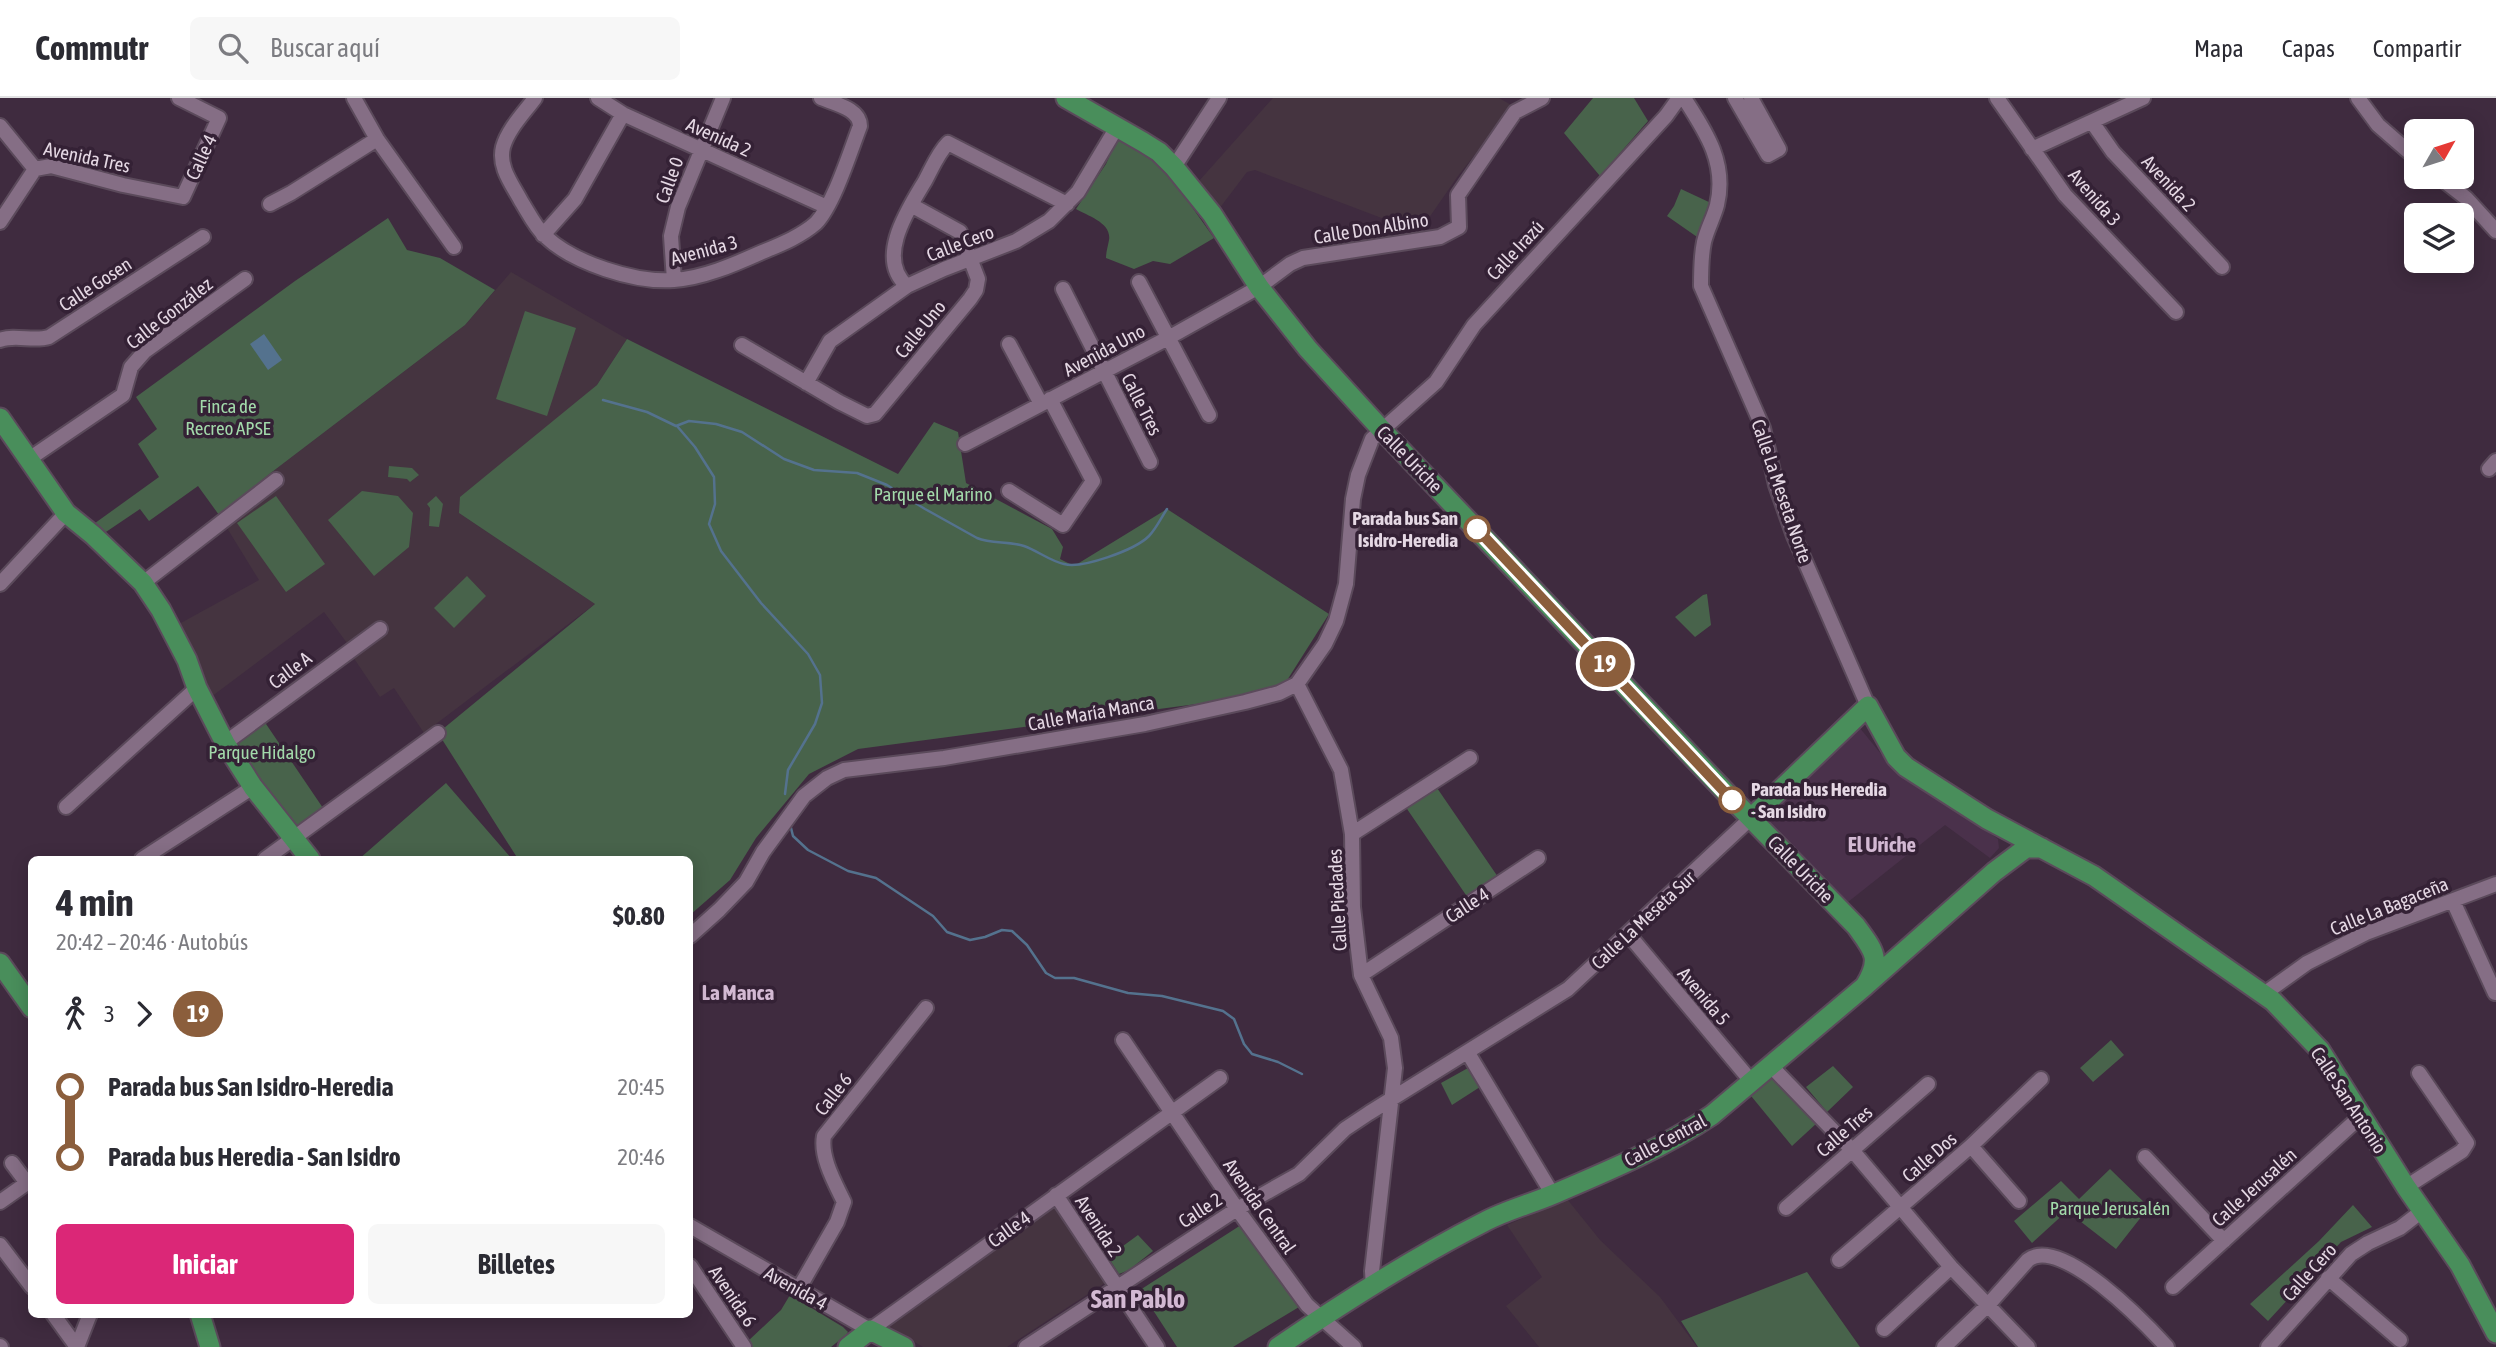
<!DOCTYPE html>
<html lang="es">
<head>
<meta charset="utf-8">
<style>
	body { margin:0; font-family:"Asap Condensed",sans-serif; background:#f7f7f7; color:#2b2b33; height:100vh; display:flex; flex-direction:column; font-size:26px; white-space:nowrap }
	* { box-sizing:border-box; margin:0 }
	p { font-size:23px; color:#7c7c81 }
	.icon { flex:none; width:38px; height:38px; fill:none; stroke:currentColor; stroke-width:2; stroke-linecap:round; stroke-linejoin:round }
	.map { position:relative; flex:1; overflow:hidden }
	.details { position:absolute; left:28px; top:758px; width:665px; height:462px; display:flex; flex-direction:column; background:#fff; border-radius:10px; box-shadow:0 4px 18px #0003 }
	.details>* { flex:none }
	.badge { padding:0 14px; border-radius:23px; font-size:24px; line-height:46px }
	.needle { width:46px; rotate:51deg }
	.fabs { position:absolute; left:2404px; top:21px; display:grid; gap:14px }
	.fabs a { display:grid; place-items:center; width:70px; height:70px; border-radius:10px; background:#fff; box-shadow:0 4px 18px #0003; font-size:35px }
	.map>.badge { position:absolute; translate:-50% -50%; box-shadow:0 0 0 4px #fff }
	.legs { display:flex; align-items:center; gap:10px; height:77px; padding:0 28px; font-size:23px }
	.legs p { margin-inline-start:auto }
	.overview { display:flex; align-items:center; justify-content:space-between; height:119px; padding:0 28px }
	h1 { font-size:38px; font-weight:700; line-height:52px }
	.primary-button { display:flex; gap:14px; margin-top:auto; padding:14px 28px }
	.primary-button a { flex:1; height:80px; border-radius:10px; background:#db2777; color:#fff; font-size:28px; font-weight:700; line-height:80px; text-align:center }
	.primary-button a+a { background:#f7f7f7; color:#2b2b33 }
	ul { padding:0 28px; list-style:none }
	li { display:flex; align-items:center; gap:24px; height:70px; font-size:26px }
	li i { display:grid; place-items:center; width:10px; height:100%; margin:0 9px; background:currentColor }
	li i::after { content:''; width:18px; height:18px; margin:-9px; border:5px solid; border-radius:50%; background:#fff }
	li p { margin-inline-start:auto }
	li:first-child i { background:linear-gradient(#0000 50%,currentColor 0) }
	li:last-child i { background:linear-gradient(currentColor 50%,#0000 0) }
	header { display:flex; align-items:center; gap:42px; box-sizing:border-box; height:98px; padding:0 35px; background:#fff; border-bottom:2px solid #e1e1e2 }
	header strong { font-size:33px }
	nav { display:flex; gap:38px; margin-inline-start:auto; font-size:24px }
	.search { width:490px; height:63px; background:#f7f7f7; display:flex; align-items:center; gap:18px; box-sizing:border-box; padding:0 24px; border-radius:10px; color:#7c7c81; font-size:26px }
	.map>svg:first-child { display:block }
	.built { fill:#4a314b }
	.education { fill:#453440 }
	.green { fill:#48634b }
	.water { fill:#54728e }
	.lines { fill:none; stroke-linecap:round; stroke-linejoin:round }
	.stream { stroke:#54728e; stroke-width:2.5 }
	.minor-casing { stroke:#5b4a5b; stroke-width:18 }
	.major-casing { stroke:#5b4a5b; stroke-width:23 }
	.minor { stroke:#856e85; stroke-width:14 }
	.major { stroke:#498e5b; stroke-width:19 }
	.line-1-casing { stroke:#fff; stroke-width:16 }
	.line-1 { stroke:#8b5e3c; stroke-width:10 }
	.stop-1-dot { fill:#fff; stroke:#8b5e3c; stroke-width:3.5 }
	.labels { text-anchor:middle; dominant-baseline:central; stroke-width:7; stroke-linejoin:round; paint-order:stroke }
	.street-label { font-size:19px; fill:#e5d8e4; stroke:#342135 }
	.park-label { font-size:19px; fill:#a2d9aa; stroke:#342135 }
	.stop-label { font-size:19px; font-weight:bold; fill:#e5d8e4; stroke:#342135; text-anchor:end }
	.neighbourhood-label { font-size:21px; font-weight:bold; fill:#d3b9d3; stroke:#342135 }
	.district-label { font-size:26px; font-weight:bold; fill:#d3b9d3; stroke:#342135 }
</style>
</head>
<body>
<header>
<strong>Commutr</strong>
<div class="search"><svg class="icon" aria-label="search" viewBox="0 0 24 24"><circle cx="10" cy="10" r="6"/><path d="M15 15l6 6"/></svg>Buscar aquí</div>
<nav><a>Mapa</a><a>Capas</a><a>Compartir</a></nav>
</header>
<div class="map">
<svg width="2496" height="1249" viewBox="0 0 2496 1249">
	<rect width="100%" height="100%" fill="#3f2b3f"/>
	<path class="built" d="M 1859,629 L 1886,662 L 1998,741 L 1999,750 L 1990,760 L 1945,727 L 1843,808 L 1759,717 Z"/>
	<path class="education" d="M 1273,0 L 1499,0 L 1513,8 L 1458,78 L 1424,127 L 1416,133 L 1255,72 L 1247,74 L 1219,111 L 1199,83 Z
		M 511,174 L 627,241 L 597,287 L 459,415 L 595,506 L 424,635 L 394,590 L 380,599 L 351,556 L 363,535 L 347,545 L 324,514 L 211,599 L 197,562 L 179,526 L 259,482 L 219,417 L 272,374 L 465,227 Z
		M 1567,1101 L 1600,1142 L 1660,1199 L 1697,1249 L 1539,1249 L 1506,1208 L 1542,1179 L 1507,1127 Z
		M 1054,1106 L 1105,1185 L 1007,1249 L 923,1249 L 888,1228 Z"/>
	<path class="green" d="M 1593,0 L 1634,0 L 1648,23 L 1600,78 L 1564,35 Z
		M 1118,39 L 1150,59 L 1172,81 L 1214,140 L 1170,166 L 1153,163 L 1134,171 L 1106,160 C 1106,154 1108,148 1109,142 C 1112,125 1088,118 1076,111 L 1106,66 Z
		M 1681,91 L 1711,105 L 1700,141 L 1667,118 L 1674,108 Z
		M 388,120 L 407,152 L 440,160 L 495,192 L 465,227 L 272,374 L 219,417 L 198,388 L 149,423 L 140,411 L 100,438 L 91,428 L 159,379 L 138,346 L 157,331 L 136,299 L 295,183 Z
		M 525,213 L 576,230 L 547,318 L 496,301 Z
		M 627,241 L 898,376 L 934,324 L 958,334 L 966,385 L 1052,431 L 1063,449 L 1060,461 L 1074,468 L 1167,411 L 1329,516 L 1279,595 L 858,651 L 809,676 L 756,740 L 730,782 L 690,817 L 690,761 L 518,761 L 438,635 L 595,506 L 459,415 L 460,399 L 597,287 Z
		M 389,368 L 412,370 L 419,377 L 410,384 L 407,381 L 388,379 Z
		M 362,393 L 398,398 L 413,415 L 409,449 L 374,478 L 328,422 Z
		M 276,398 L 325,466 L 286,494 L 237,425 Z
		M 436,398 L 443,406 L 439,429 L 429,428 L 430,410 L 427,406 Z
		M 467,478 L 486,498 L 454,530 L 434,510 Z
		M 1707,496 L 1711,527 L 1695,539 L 1675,519 L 1703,497 Z
		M 264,623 L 323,710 L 294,731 L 233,646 Z
		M 446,685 L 512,761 L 359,761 Z
		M 1435,687 L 1498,779 L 1468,800 L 1405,708 Z
		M 2111,942 L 2124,957 L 2093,984 L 2080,970 Z
		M 1833,968 L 1853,989 L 1827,1014 L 1806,989 Z
		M 1468,970 L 1480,989 L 1452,1007 L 1441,985 Z
		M 1771,976 L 1818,1024 L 1792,1048 L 1747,993 Z
		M 2110,1071 L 2149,1109 L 2116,1151 L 2067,1113 L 2032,1145 L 2014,1123 L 2061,1083 L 2079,1101 Z
		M 2353,1107 L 2372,1129 L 2341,1144 L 2268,1223 L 2250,1206 L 2319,1143 Z
		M 1241,1127 L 1299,1209 L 1233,1249 L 1177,1249 L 1140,1192 Z
		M 1138,1137 L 1153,1153 L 1129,1172 L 1119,1176 L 1108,1159 Z
		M 1807,1174 L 1860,1249 L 1698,1249 L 1681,1223 Z
		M 790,1197 L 843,1229 L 848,1234 L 846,1237 L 831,1249 L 750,1249 L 747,1244 L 781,1212 Z"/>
	<path class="water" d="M 264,236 L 282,262 L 268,272 L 250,246 Z"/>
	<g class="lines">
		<path class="stream" d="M 603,302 L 647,314 L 676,328 L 689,323 L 716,326 L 742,334 L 784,361 L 814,372 L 857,375 L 887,387 L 925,411 L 977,440 C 991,446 1009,443 1024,448 C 1038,453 1050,463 1064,466 C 1082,471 1135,452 1149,438 C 1156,431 1161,420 1167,411
			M 677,328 L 695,349 L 714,379 L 715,406 L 709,426 L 721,453 L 761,505 L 808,556 L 820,577 L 822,605 L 815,626 L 788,672 L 785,696
			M 790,726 L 793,738 L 808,752 L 848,773 L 876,780 L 933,818 L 947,834 L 970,842 L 985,839 L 1002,832 L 1012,833 L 1027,847 L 1046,875 L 1055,880 L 1074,880 L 1128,895 L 1162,898 L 1223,913 L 1234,921 L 1244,946 L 1252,956 L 1278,964 L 1302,976"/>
		<g class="minor-casing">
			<path id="minor" d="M 354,0 L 377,41 L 454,149
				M 535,0 C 524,15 508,31 503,49 C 498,69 512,86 521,103 C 528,114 535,129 545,138 C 573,165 635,185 674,182 C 703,180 733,167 760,155 C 779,147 800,139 816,125 C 834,106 850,54 860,28 C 860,11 836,6 821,0
				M 598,0 L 623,16 L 827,109
				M 1684,0 C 1706,34 1727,65 1717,107 C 1714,119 1707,131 1704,144 C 1701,158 1701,173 1701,188 L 1763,330 L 1776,387 L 1794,438 L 1868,608
				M 1735,0 L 1768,57 L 1779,51 L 1751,0
				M 1997,0 L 2065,97 L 2176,214
				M 2358,0 L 2378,27 L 2417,61
				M 2092,24 L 2113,54 L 2222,169
				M 0,28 L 35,71
				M 2032,51 L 2143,0
				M 1174,69 L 1219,0
				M 35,71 L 51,68 L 123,87 L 183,99 L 219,20 L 179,0
				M 2439,79 L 2466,100 L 2496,133
				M 270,106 L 291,95 L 377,41
				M 0,124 L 35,71
				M 543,137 L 575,101 L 623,16
				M 674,182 L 671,138 L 678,109 L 723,0
				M 1139,184 L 1209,317
				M 907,188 C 875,160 909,110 925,83 C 932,70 938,55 948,45 L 1067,106
				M 1063,191 L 1150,364
				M 0,242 C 16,236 33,244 49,239 L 203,139
				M 1009,246 L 1041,306
				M 742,247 L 839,304 L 867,318 L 875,316 L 970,201 L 976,192 L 978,181 L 960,134 L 911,107
				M 806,285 L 830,243 L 907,188 L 944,171 L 1016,143 L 1049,123 L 1078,94 L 1117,29
				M 965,346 L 1168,240 L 1259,189 L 1290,166 L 1303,160 L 1440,139 L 1459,129 L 1458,97 L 1515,14 L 1542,0
				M 29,361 L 123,297 L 131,269 L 145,253 L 245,181
				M 2489,371 L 2496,363
				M 1009,393 L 1063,427 L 1093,383 L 1050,301
				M 143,485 L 276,382
				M 0,486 L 66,415
				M 1297,586 L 1341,672 L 1352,736 L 1353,809 L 1361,877 L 1391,940 L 1395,970 L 1372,1173 L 1373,1188
				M 225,645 L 380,531
				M 66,709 L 197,590
				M 1352,736 L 1470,660
				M 142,761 L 253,689
				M 265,761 L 438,635
				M 2453,803 L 2495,895
				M 1629,837 L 1751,983
				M 690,838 L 719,812 L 746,784 L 763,754 L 804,698 L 827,680 L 844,672 L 944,660 L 1145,626 L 1245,604 L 1279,595 L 1297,586 L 1325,546 L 1336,523 L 1346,486 L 1353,401 L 1358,377 L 1372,341 L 1436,284 L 1474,227 L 1666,18 L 1679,0
				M 1361,877 L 1538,760
				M 2264,896 L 2307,865 L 2366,835 L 2496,786
				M 1123,942 L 1237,1111 L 1307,1207 L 1354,1249
				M 1468,955 L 1553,1097
				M 1770,967 L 1852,1052 L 1951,1169 L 2028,1249
				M 1971,1048 L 2019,1103
				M 2145,1059 L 2224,1143
				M 2406,1089 L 2462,1053 L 2467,1045 L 2419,975
				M 1056,1097 L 1157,1249
				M 0,1104 L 27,1085 L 12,1065
				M 1786,1110 L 1928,986
				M 690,1128 L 870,1232 L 1220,980
				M 0,1147 L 32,1189
				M 1839,1162 L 1971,1048 L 2041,981
				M 690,1168 L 744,1249
				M 2328,1180 L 2400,1242
				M 2173,1189 L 2361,1018
				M 798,1192 L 837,1124 L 844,1104 C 835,1085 820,1059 824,1038 L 926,910
				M 53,1216 L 77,1249
				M 1884,1231 L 1951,1169
				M 0,1248 L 1,1249
				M 77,1249 L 90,1216
				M 1026,1249 L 1237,1111 L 1299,1076 L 1345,1031 L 1369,1015 L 1568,891 L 1751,720
				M 1944,1249 L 1988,1207 L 2028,1162 C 2061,1137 2145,1225 2167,1249
				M 2268,1249 L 2351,1156 L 2368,1145 L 2400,1130 L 2422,1113"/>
		</g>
		<g class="major-casing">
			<path id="major" d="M 1066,0 L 1143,44 L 1159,54 L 1174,69 L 1212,116 L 1259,189 L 1308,251 L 1381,331 L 1735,704 L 1856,828 C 1874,853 1882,860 1865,888
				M 0,320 L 66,415 L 93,437 L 143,485 L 161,512 L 187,562 L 197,590 L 225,645 L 253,689 L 310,761
				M 1751,720 L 1868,608 L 1896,659 L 1906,669 L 1987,721 L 2094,778 L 2273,903 L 2320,952 L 2406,1089 L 2460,1167 L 2496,1235
				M 0,865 L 32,910
				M 200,1216 L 210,1249
				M 848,1249 L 870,1232 L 904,1249
				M 1278,1249 C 1344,1204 1413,1160 1484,1124 C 1506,1112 1531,1106 1554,1096 C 1608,1073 1663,1050 1712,1017 L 1865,888 L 1994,774 L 2026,750 L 2042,750"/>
		</g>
		<use href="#minor" class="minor"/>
		<use href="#major" class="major"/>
	</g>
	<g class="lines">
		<g class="line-1-casing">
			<path id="line-1" d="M 1477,431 L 1732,702"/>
		</g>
		<use href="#line-1" class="line-1"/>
	</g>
	<g class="stop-1-dot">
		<circle cx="1477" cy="431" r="12"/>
		<circle cx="1732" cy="702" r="12"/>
	</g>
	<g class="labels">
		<g class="street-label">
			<text transform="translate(719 39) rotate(24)">Avenida 2</text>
			<text transform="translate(87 59) rotate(12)">Avenida Tres</text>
			<text transform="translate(201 59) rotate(-65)">Calle 4</text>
			<text transform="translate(669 82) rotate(-70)">Calle 0</text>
			<text transform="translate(2169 85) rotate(47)">Avenida 2</text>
			<text transform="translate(2095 99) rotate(49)">Avenida 3</text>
			<text transform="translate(1371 130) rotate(-9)">Calle Don Albino</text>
			<text transform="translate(960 145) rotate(-21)">Calle Cero</text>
			<text transform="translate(704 152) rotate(-15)">Avenida 3</text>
			<text transform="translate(1515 152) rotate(-47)">Calle Irazú</text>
			<text transform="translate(95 186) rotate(-33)">Calle Gosen</text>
			<text transform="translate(169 215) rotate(-38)">Calle González</text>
			<text transform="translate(920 231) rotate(-51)">Calle Uno</text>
			<text transform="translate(1104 252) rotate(-28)">Avenida Uno</text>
			<text transform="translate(1142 306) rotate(63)">Calle Tres</text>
			<text transform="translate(1410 361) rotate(46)">Calle Uriche</text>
			<text transform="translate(1782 393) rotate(71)">Calle La Meseta Norte</text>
			<text transform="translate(290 572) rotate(-37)">Calle A</text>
			<text transform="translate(1091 615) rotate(-10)">Calle María Manca</text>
			<text transform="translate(1801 771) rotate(46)">Calle Uriche</text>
			<text transform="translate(1337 802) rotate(-93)">Calle Piedades</text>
			<text transform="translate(1467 807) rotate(-33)">Calle 4</text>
			<text transform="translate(2389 808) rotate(-22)">Calle La Bagaceña</text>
			<text transform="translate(1643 822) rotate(-43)">Calle La Meseta Sur</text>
			<text transform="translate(1704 898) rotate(50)">Avenida 5</text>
			<text transform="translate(833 996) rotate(-52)">Calle 6</text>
			<text transform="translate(2349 1002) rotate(57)">Calle San Antonio</text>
			<text transform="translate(1844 1033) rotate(-41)">Calle Tres</text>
			<text transform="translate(1665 1042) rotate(-28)">Calle Central</text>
			<text transform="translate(1929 1059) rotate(-41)">Calle Dos</text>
			<text transform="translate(2254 1089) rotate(-42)">Calle Jerusalén</text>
			<text transform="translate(1260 1108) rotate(55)">Avenida Central</text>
			<text transform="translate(1200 1112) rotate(-33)">Calle 2</text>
			<text transform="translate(1099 1128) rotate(57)">Avenida 2</text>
			<text transform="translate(1009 1131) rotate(-36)">Calle 4</text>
			<text transform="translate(2309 1174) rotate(-48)">Calle Cero</text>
			<text transform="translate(796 1190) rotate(29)">Avenida 4</text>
			<text transform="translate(733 1198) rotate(56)">Avenida 6</text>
		</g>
		<g class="park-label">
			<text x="228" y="308">Finca de<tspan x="228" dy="22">Recreo APSE</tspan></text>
			<text x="933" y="396">Parque el Marino</text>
			<text x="262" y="654">Parque Hidalgo</text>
			<text x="2110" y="1110">Parque Jerusalén</text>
		</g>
		<g class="stop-label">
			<text x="1458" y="420">Parada bus San<tspan x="1458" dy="22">Isidro-Heredia</tspan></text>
			<text x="1751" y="691" text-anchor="start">Parada bus Heredia<tspan x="1751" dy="22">- San Isidro</tspan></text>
		</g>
		<g class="neighbourhood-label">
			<text x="1882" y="746">El Uriche</text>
			<text x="738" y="894">La Manca</text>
		</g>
		<g class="district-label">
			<text x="1138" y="1201">San Pablo</text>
		</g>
	</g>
</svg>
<div class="fabs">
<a><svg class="needle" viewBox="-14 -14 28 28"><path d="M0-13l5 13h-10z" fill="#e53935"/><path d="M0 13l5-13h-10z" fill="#7c7c81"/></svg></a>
<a><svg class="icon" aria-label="layers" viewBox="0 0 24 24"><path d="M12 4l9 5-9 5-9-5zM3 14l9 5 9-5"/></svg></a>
</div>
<b class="badge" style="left:1605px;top:566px;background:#8b5e3c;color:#fff">19</b>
<section class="details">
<div class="overview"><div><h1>4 min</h1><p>20:42 – 20:46 · Autobús</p></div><b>$0.80</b></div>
<div class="legs"><svg class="icon" aria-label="walk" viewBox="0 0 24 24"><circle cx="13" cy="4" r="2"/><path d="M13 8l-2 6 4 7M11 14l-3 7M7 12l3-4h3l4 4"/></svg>3<svg class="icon" aria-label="forward" viewBox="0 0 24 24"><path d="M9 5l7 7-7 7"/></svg><b class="badge" style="background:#8b5e3c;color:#fff">19</b></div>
<ul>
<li><i style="color:#8b5e3c"></i><b>Parada bus San Isidro-Heredia</b><p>20:45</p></li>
<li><i style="color:#8b5e3c"></i><b>Parada bus Heredia - San Isidro</b><p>20:46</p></li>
</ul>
<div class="primary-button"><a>Iniciar</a><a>Billetes</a></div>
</section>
</div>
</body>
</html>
